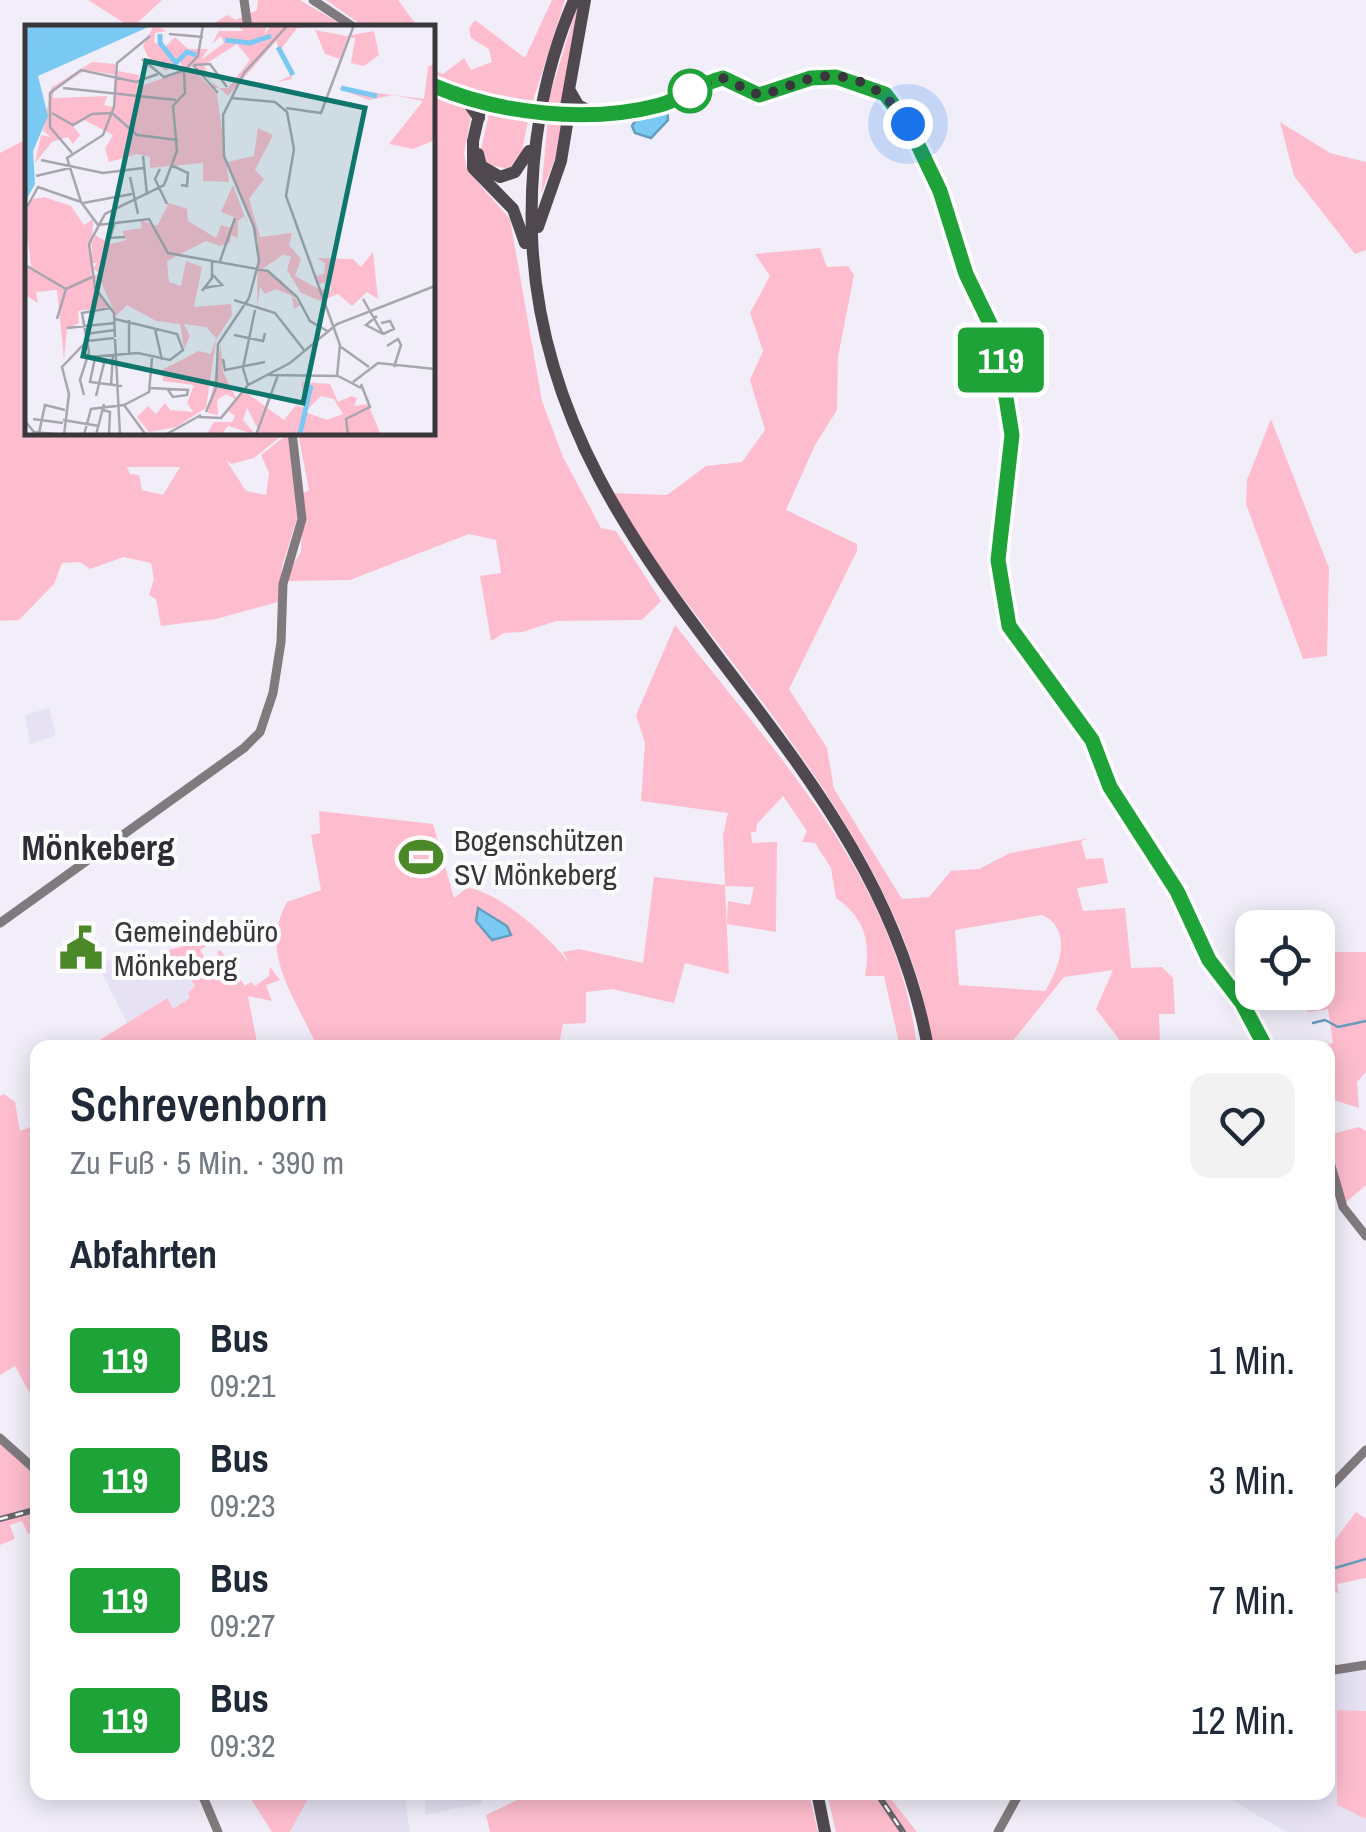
<!DOCTYPE html>
<html lang="de">
<head>
<meta charset="utf-8">
<style>
	body { margin:0; font-family:"Archivo Narrow",sans-serif; background:#f2f2f3; color:#1f2937; height:100vh; display:flex; flex-direction:column; font-size:38px; white-space:nowrap }
	* { box-sizing:border-box; margin:0 }
	p { font-size:32px; color:#747a83 }
	.icon { flex:none; width:55px; height:55px; fill:none; stroke:currentColor; stroke-width:2; stroke-linecap:round; stroke-linejoin:round }
	.map { position:relative; flex:1; overflow:hidden }
	.drawer { position:absolute; left:30px; top:1040px; width:1305px; height:760px; display:flex; flex-direction:column; background:#fff; border-radius:20px; box-shadow:0 5px 25px #0003 }
	.drawer>* { flex:none }
	.badge { padding:0 20px; border-radius:8px; font-size:35px; line-height:65px }
	.buttons { position:absolute; left:1235px; top:910px; display:grid; gap:20px }
	.buttons a { display:grid; place-items:center; width:100px; height:100px; border-radius:20px; background:#fff; box-shadow:0 5px 25px #0003; font-size:50px }
	.you { position:absolute; width:50px; height:50px; margin:-25px; border:8px solid #fff; border-radius:50%; background:#1a73e8; box-shadow:0 0 0 15px #1a73e833 }
	.map>.badge { position:absolute; translate:-50% -50%; box-shadow:0 0 0 5px #fff }
	h2 { padding:0 40px; font-size:38px; line-height:90px }
	.round { display:grid; place-items:center; flex:none; width:105px; height:105px; border-radius:20px; background:#f2f2f3 }
	.headline { display:flex; align-items:center; justify-content:space-between; height:170px; padding:0 40px }
	h1 { font-size:48px; font-weight:600; line-height:75px }
	ul { padding:0; list-style:none }
	li { display:flex; align-items:center; gap:30px; height:120px; padding:0 40px }
	li div { flex:1 }
	li b { display:block; font-size:38px }
	li em { font-style:normal }
	li .badge { min-width:110px; font-weight:700; text-align:center }
	.map>svg:first-child { display:block }
	.built { fill:#e6e2f4 }
	.green { fill:#febdce; fill-rule:evenodd }
	.water { fill:#7ac9f3; stroke:#669dbc; stroke-width:2.5 }
	.lines { fill:none; stroke-linecap:round; stroke-linejoin:round }
	.stream { stroke:#669dbc; stroke-width:2.5 }
	.secondary { stroke:#807a7f; stroke-width:9 }
	.highway { stroke:#50484f; stroke-width:12 }
	.rail-casing { stroke:#68676d; stroke-width:6 }
	.rail { stroke:#fdfdfd; stroke-width:2.5; stroke-dasharray:8; stroke-linecap:butt }
	.line-casing { stroke:#fff; stroke-width:22 }
	.line { stroke:#1ea339; stroke-width:15 }
	.walk { stroke:#38373b; stroke-width:10; stroke-dasharray:0 18 }
	.stop-dot { fill:#fff; stroke:#1ea339; stroke-width:5 }
	.labels { text-anchor:middle; dominant-baseline:central; stroke-width:8; stroke-linejoin:round; paint-order:stroke }
	.poi-label { font-size:30px; fill:#38373b; stroke:#fdfdfd; text-anchor:start }
	.quarter-label { font-size:35px; font-weight:bold; fill:#2f2c35; stroke:#fdfdfd }
	.inset-river { fill:none; stroke:#7ac9f3; stroke-width:5 }
	.inset-road { fill:none; stroke:#a7a5ae; stroke-width:2.5 }
	.view { fill:#0f766e; fill-opacity:0.15; stroke:#0f766e; stroke-width:5 }
	.inset-edge { fill:none; stroke:#38373b; stroke-width:5 }
</style>
</head>
<body>
<div class="map">
<svg width="1366" height="1832" viewBox="0 0 1366 1832">
	<rect width="100%" height="100%" fill="#f1eefa"/>
	<path class="built" d="M 49,708 L 56,735 L 30,744 L 25,715 Z
		M 126,960 L 133,973 L 149,965 L 157,981 L 177,970 L 189,976 L 196,987 L 191,998 L 173,1009 L 166,998 L 127,1023 L 96,961 Z
		M 1366,1669 L 1366,1711 L 1337,1711 L 1337,1804 L 1366,1819 L 1366,1832 L 1286,1832 L 1227,1797 L 1230,1792 L 1328,1792 L 1328,1675 Z
		M 312,1792 L 404,1793 L 410,1832 L 290,1832 Z
		M 425,1793 L 480,1793 L 482,1803 L 425,1815 Z"/>
	<path class="green" d="M 88,0 L 162,0 L 132,28 Z
		M 258,0 L 300,0 L 346,27 L 207,28 L 227,15 L 236,20 L 257,10 Z
		M 326,0 L 398,0 L 418,27 L 364,27 Z
		M 552,0 L 565,0 L 532,104 L 487,97 L 433,78 L 433,70 L 443,74 L 464,58 L 471,70 L 492,62 L 489,49 L 471,38 L 469,28 L 475,20 L 525,58 Z
		M 579,0 L 565,106 L 547,105 Z
		M 433,90 L 464,105 L 471,116 L 464,153 L 467,170 L 510,219 L 542,401 L 563,457 L 601,528 L 616,531 L 661,601 L 642,620 L 556,621 L 523,632 L 504,633 L 491,641 L 480,576 L 501,573 L 496,540 L 469,534 L 350,580 L 289,581 L 289,571 L 301,552 L 303,493 L 309,490 L 298,433 L 432,432 Z
		M 490,110 L 529,115 L 522,151 L 509,169 L 485,164 L 481,149 Z
		M 548,118 L 562,120 L 563,139 L 541,194 Z
		M 1280,122 L 1330,153 L 1366,162 L 1366,250 L 1355,254 L 1294,176 Z
		M 27,139 L 28,432 L 285,433 L 254,458 L 231,464 L 226,460 L 246,491 L 266,495 L 269,473 L 261,455 L 289,433 L 299,512 L 282,567 L 278,602 L 216,619 L 161,626 L 156,599 L 149,595 L 154,579 L 151,563 L 124,557 L 90,569 L 80,562 L 62,563 L 54,584 L 19,620 L 0,621 L 0,153 ZM 127,467 L 180,467 L 163,495 L 142,490 L 139,475 L 130,474 Z
		M 820,248 L 827,267 L 848,266 L 854,275 L 838,357 L 837,410 L 815,445 L 786,510 L 857,544 L 857,551 L 789,689 L 827,748 L 834,789 L 902,899 L 929,897 L 951,871 L 979,869 L 1010,853 L 1090,838 L 1081,841 L 1086,859 L 1103,858 L 1108,883 L 1077,888 L 1083,911 L 1125,908 L 1131,968 L 1162,967 L 1173,978 L 1175,1014 L 1159,1014 L 1160,1047 L 1125,1047 L 1096,1009 L 1113,970 L 1064,977 L 1008,1047 L 974,1043 L 973,1047 L 933,1047 C 928,1025 925,1002 918,980 C 870,821 731,665 633,532 L 612,493 L 667,495 L 706,466 L 742,462 L 765,430 L 750,380 L 763,351 L 750,313 L 770,276 L 755,254 ZM 1042,915 C 1074,929 1059,969 1045,991 L 959,985 L 955,930 Z
		M 1271,419 L 1329,568 L 1327,656 L 1303,659 L 1246,504 L 1247,480 Z
		M 675,625 C 774,752 898,880 917,1047 L 900,1047 L 884,976 L 865,976 C 871,942 865,918 836,898 L 831,868 L 815,843 L 802,842 L 807,831 L 783,796 L 757,824 L 756,832 L 751,832 L 752,843 L 777,842 L 776,932 L 727,924 L 728,901 L 750,905 L 754,887 L 725,886 L 729,974 L 685,963 L 674,1003 L 612,989 L 586,992 L 586,1023 L 563,1024 L 559,1045 L 317,1047 C 296,997 258,954 287,902 L 321,890 L 311,835 L 320,833 L 319,811 L 433,824 L 454,898 L 467,888 C 497,890 552,939 570,964 L 563,952 L 579,949 L 643,963 L 654,877 L 725,885 L 723,835 L 728,813 L 641,801 L 645,743 L 636,715 Z
		M 205,940 L 208,945 L 200,950 L 213,971 L 220,966 L 216,957 L 237,987 L 217,952 L 220,950 L 231,965 L 236,962 L 233,969 L 245,986 L 251,982 L 255,986 L 269,976 L 270,967 L 280,980 L 266,985 L 272,1001 L 248,996 L 257,1043 L 264,1047 L 87,1048 L 167,998 L 173,1009 L 190,998 L 188,993 L 195,986 L 189,976 L 182,978 L 165,951 Z
		M 1318,952 L 1366,952 L 1366,1072 L 1357,1082 L 1359,1108 L 1334,1100 L 1328,1103 L 1325,1045 L 1333,1043 L 1328,1009 L 1308,1012 L 1303,997 L 1324,994 Z
		M 4,1094 L 15,1102 L 20,1131 L 37,1124 L 37,1407 L 15,1366 L 0,1375 L 0,1096 Z
		M 1359,1127 L 1366,1131 L 1366,1185 L 1345,1203 L 1328,1135 Z
		M 0,1443 L 38,1474 L 37,1530 L 28,1534 L 22,1521 L 10,1525 L 15,1539 L 0,1545 Z
		M 1356,1512 L 1366,1519 L 1366,1578 L 1337,1584 L 1339,1594 L 1328,1586 L 1328,1549 Z
		M 1337,1710 L 1366,1711 L 1366,1819 L 1337,1805 Z
		M 251,1793 L 251,1792 L 311,1793 L 290,1832 L 272,1832 L 249,1796 Z
		M 532,1793 L 809,1793 L 818,1832 L 490,1832 L 486,1815 Z
		M 827,1793 L 886,1793 L 917,1832 L 836,1832 Z"/>
	<path class="water" d="M 667,106 L 668,120 L 651,138 L 635,133 L 632,126 L 637,118 Z
		M 478,908 L 507,926 L 511,935 L 492,940 L 476,921 Z"/>
	<g class="lines">
		<path class="stream" d="M 1313,1023 L 1325,1020 L 1338,1027 L 1366,1021
			M 1328,1562 L 1335,1568 L 1366,1559"/>
		<path class="secondary" d="M 244,0 L 248,28
			M 313,0 L 355,28
			M 432,85 C 499,115 597,125 667,103 C 687,97 702,82 723,78 L 759,95 L 811,78 L 835,77 L 885,94 L 908,124 L 940,191 L 966,274 L 996,336 L 1012,435 L 1001,497 L 998,560 L 1006,618 L 1092,741 L 1110,787 L 1177,891 L 1209,960 L 1248,1011 L 1266,1048
			M 0,923 L 244,748 L 260,732 L 273,693 L 281,642 L 283,584 L 302,519 L 292,432
			M 1328,1155 L 1343,1207 L 1366,1236
			M 0,1438 L 38,1472
			M 1328,1489 L 1366,1450
			M 1328,1671 L 1366,1665
			M 201,1792 L 218,1832
			M 998,1832 L 1020,1792"/>
		<path class="highway" d="M 574,0 C 542,74 529,157 532,237 C 546,580 871,728 928,1048
			M 570,91 L 578,105 L 593,113
			M 464,97 L 479,118
			M 482,102 L 473,141 L 473,168 L 513,209 L 525,243
			M 565,112 L 585,0
			M 478,154 L 481,166 L 500,177 L 515,172 L 529,151
			M 538,227 L 561,161 L 569,112
			M 817,1792 L 825,1832"/>
		<g class="rail-casing">
			<path id="rail" d="M 0,1519 L 38,1509
				M 876,1792 L 903,1832"/>
		</g>
		<use href="#rail" class="rail"/>
	</g>
	<g class="lines">
		<g class="line-casing">
			<path id="line" d="M 432,85 C 499,114 589,124 660,105 C 683,99 700,83 723,78 L 759,95 L 811,78 L 836,77 L 885,94 L 908,124 L 940,191 L 966,274 L 996,336 L 1012,435 L 998,560 L 1009,626 L 1092,740 L 1110,787 L 1177,891 L 1209,960 L 1242,1003 L 1266,1048"/>
		</g>
		<use href="#line" class="line"/>
		<path class="walk" d="M 690,91 L 723,78 L 759,95 C 778,92 795,82 813,78 C 855,69 887,92 908,124"/>
	</g>
	<defs>
		<g id="stadium-bare" transform="scale(3.45)"><path d="M0-5a6.5 5 0 1 0 0 10a6.5 5 0 1 0 0-10ZM-3.5-1.8h7v3.6h-7Z" fill="#4a8828" stroke="#fdfdfd" stroke-width="2.5" paint-order="stroke"/></g>
		<g id="civic-bare" transform="scale(3.45)"><path d="M-.6-6.5H3V-4.5H.6V-3L4-1V1h2V6H-6V1h2V-1L-.6-3ZM-1.2 2.5V6h2.4V2.5Z" fill="#4a8828" stroke="#fdfdfd" stroke-width="2.5" paint-order="stroke"/></g>
	</defs>
	<g fill-rule="evenodd">
		<use href="#stadium-bare" x="421" y="857"/>
		<use href="#civic-bare" x="81" y="948"/>
	</g>
	<circle class="stop-dot" cx="690" cy="91" r="20"/>
	<g class="labels">
		<g class="poi-label">
			<text x="454" y="840">Bogenschützen<tspan x="454" dy="34">SV Mönkeberg</tspan></text>
			<text x="114" y="931">Gemeindebüro<tspan x="114" dy="34">Mönkeberg</tspan></text>
		</g>
		<g class="quarter-label">
			<text x="98" y="847">Mönkeberg</text>
		</g>
	</g>
	<g transform="translate(25 25)">
		<rect width="410" height="410" fill="#f1eefa"/>
		<path d="M 129,0 L 142,6 L 130,8 L 129,17 L 139,23 L 150,12 L 163,24 L 183,24 L 176,35 L 199,18 L 196,11 L 187,19 L 194,6 L 219,6 L 210,0 L 241,0 L 240,9 L 246,0 L 288,3 L 272,3 L 256,24 L 267,54 L 252,57 L 265,51 L 251,16 L 203,71 L 170,42 L 157,43 L 155,34 L 141,46 L 123,32 L 118,21 ZM 212,19 L 225,35 L 203,63 L 189,63 L 179,40 ZM 290,5 L 321,11 L 349,6 L 354,30 L 339,41 L 326,38 L 330,13 L 323,12 L 315,34 L 300,29 ZM 67,37 L 90,39 L 90,50 L 61,45 L 29,65 L 28,73 L 82,71 L 79,80 L 88,82 L 93,46 L 114,50 L 113,62 L 167,43 L 192,69 L 204,157 L 178,156 L 178,138 L 125,143 L 125,132 L 112,129 L 84,137 L 80,123 L 88,110 L 59,95 L 48,101 L 55,110 L 48,119 L 43,112 L 27,117 L 10,138 L 16,110 L 26,112 L 18,106 L 26,63 ZM 410,38 L 410,115 L 388,124 L 364,119 L 398,76 L 368,70 L 344,75 L 312,63 L 399,74 L 403,42 ZM 233,103 L 248,110 L 230,145 L 239,154 L 224,174 L 235,212 L 267,208 L 264,220 L 276,234 L 270,251 L 294,264 L 306,265 L 306,256 L 293,259 L 290,251 L 299,249 L 300,238 L 292,233 L 328,234 L 336,242 L 348,227 L 353,274 L 342,267 L 327,281 L 313,269 L 296,276 L 276,268 L 262,245 L 266,231 L 258,230 L 237,244 L 256,255 L 275,280 L 269,284 L 267,271 L 251,264 L 240,269 L 235,262 L 232,284 L 233,215 L 202,137 L 229,131 ZM 208,160 L 223,200 L 219,191 L 213,196 L 213,213 L 206,210 L 205,218 L 195,221 L 181,216 L 142,236 L 144,257 L 156,261 L 161,236 L 177,242 L 169,282 L 206,279 L 207,290 L 191,315 L 181,383 L 151,402 L 124,407 L 112,392 L 123,381 L 131,389 L 140,378 L 145,385 L 168,387 L 162,378 L 169,360 L 138,356 L 137,345 L 174,326 L 186,329 L 191,313 L 181,302 L 159,299 L 165,311 L 159,324 L 155,299 L 131,296 L 102,280 L 91,291 L 76,257 L 69,259 L 68,251 L 75,248 L 67,244 L 72,238 L 66,238 L 64,227 L 70,210 L 86,219 L 101,215 L 97,206 L 117,203 L 115,195 L 132,201 L 144,178 L 162,184 L 163,196 L 191,213 L 196,200 L 206,203 L 209,192 L 196,187 ZM 19,172 L 46,181 L 59,200 L 68,194 L 66,251 L 83,282 L 53,286 L 54,298 L 42,304 L 39,335 L 32,265 L 11,267 L 13,278 L 0,270 L 0,242 L 6,241 L 0,188 L 8,174 ZM 196,319 L 198,347 L 211,373 L 219,366 L 259,395 L 271,380 L 279,383 L 277,357 L 305,359 L 313,377 L 326,371 L 332,373 L 329,381 L 343,379 L 356,410 L 236,410 L 222,383 L 218,395 L 231,410 L 203,401 L 196,410 L 181,410 L 189,397 L 207,397 L 210,391 L 203,386 L 210,374 L 201,369 L 192,375 L 193,390 L 183,388 ZM 296,371 L 309,374 L 318,389 L 302,395 L 280,387 Z" fill="#febdce" fill-rule="evenodd"/>
		<path d="M 0,0 L 128,0 L 13,51 L 23,91 L 8,126 L 10,159 L 0,177 Z" fill="#7ac9f3"/>
		<path class="inset-river" d="M 135,9 L 135,18 L 151,38 L 162,27 L 171,30M 200,15 L 225,18 L 246,11M 253,22 L 268,50M 0,26 L 17,0M 316,63 L 352,71M 275,409 L 286,360"/>
		<path class="inset-road" d="M 144,9 L 178,12M 117,34 L 139,52 L 160,45M 168,40 L 193,68M 168,40 L 185,39 L 202,62M 38,63 L 151,75M 206,73 L 250,77 L 262,87 L 269,124 L 261,171 L 315,320 L 312,351M 261,83 L 296,88 L 329,0M 27,88 L 48,100 L 67,89 L 87,88 L 112,110 L 153,115M 47,128 L 25,102 L 25,68 L 56,45 L 111,57 L 133,49M 118,131 L 122,170M 16,135 L 78,148 L 118,143M 146,140 L 163,148 L 162,161 L 156,160M 135,144 L 130,154 L 142,179M 11,151 L 45,143M 105,152 L 113,189M 58,178 L 107,169M 2,182 L 13,162 L 56,177M 90,197 L 85,213 L 100,212M 73,200 L 124,194 L 143,228 L 243,246 L 272,272 L 285,296 L 304,307M 73,200 L 56,177 L 42,133 L 78,110 L 89,82 L 92,38 L 125,11M 195,236 L 210,193M 0,240 L 41,264M 179,263 L 197,260 L 188,250M 177,266 L 187,253 L 187,236M 338,274 L 358,309M 209,275 L 250,288 L 279,325M 352,291 L 341,300 L 358,309M 32,294 L 41,264 L 67,252M 104,295 L 104,330M 356,298 L 365,296 L 369,304 L 358,309M 42,303 L 90,298M 130,304 L 137,335M 60,309 L 90,305M 209,310 L 238,316 L 240,308M 90,312 L 89,288 L 70,263 L 64,219 L 80,189 L 139,160 L 152,126 L 148,81 L 160,68 L 159,46 L 173,31 L 178,0M 90,314 L 95,410M 362,321 L 373,314 L 376,320 L 369,342M 316,322 L 344,342M 64,332 L 113,328 L 145,335 L 158,325 L 152,309 L 90,294M 70,333 L 65,357 L 97,361M 198,334 L 200,345 L 240,337M 244,350 L 313,351 L 336,363M 328,357 L 353,338 L 410,344M 86,360 L 88,330M 223,360 L 218,343 L 230,285M 125,363 L 163,365 L 162,370 L 148,372 L 143,365M 59,370 L 55,355 L 64,327 L 57,288 L 85,283M 71,371 L 80,334M 99,380 L 121,410M 78,385 L 85,387 L 84,410M 181,387 L 191,363 L 193,319 L 224,273 L 234,236 L 229,202 L 199,131 L 198,90 L 219,48 L 263,0M 174,392 L 196,393 L 223,360 L 265,338 L 312,299 L 410,261M 8,394 L 38,398M 38,395 L 74,401M 0,396 L 9,407 L 40,410M 14,408 L 20,380 L 40,385M 39,410 L 44,369 L 37,342 L 62,316 L 89,313M 59,410 L 66,384 L 99,380 L 124,367 L 127,333M 71,410 L 79,379M 140,410 L 176,390M 231,410 L 253,350M 323,410 L 321,394 L 345,382 L 336,359"/>
		<path class="view" d="M 121,36 L 340,83 L 278,378 L 58,331 Z"/>
		<rect width="410" height="410" class="inset-edge"/>
	</g>
</svg>
<div class="buttons">
<a><svg class="icon" aria-label="locate" viewBox="0 0 24 24"><circle cx="12" cy="12" r="6"/><path d="M12 2v4M12 18v4M2 12h4M18 12h4"/></svg></a>
</div>
<div class="you" style="left:908px;top:124px"></div>
<b class="badge" style="left:1001px;top:360px;background:#1ea339;color:#fff">119</b>
<section class="drawer">
<div class="headline"><div><h1>Schrevenborn</h1><p>Zu Fuß · 5 Min. · 390 m</p></div><a class="round"><svg class="icon" aria-label="heart" viewBox="0 0 24 24"><path d="M12 20l-8-8c-3-5 5-10 8-4 3-6 11-1 8 4z"/></svg></a></div>
<h2>Abfahrten</h2>
<ul>
<li><span class="badge" style="background:#1ea339;color:#fff">119</span><div><b>Bus</b><p>09:21</p></div><em>1 Min.</em></li>
<li><span class="badge" style="background:#1ea339;color:#fff">119</span><div><b>Bus</b><p>09:23</p></div><em>3 Min.</em></li>
<li><span class="badge" style="background:#1ea339;color:#fff">119</span><div><b>Bus</b><p>09:27</p></div><em>7 Min.</em></li>
<li><span class="badge" style="background:#1ea339;color:#fff">119</span><div><b>Bus</b><p>09:32</p></div><em>12 Min.</em></li>
</ul>
</section>
</div>
</body>
</html>
